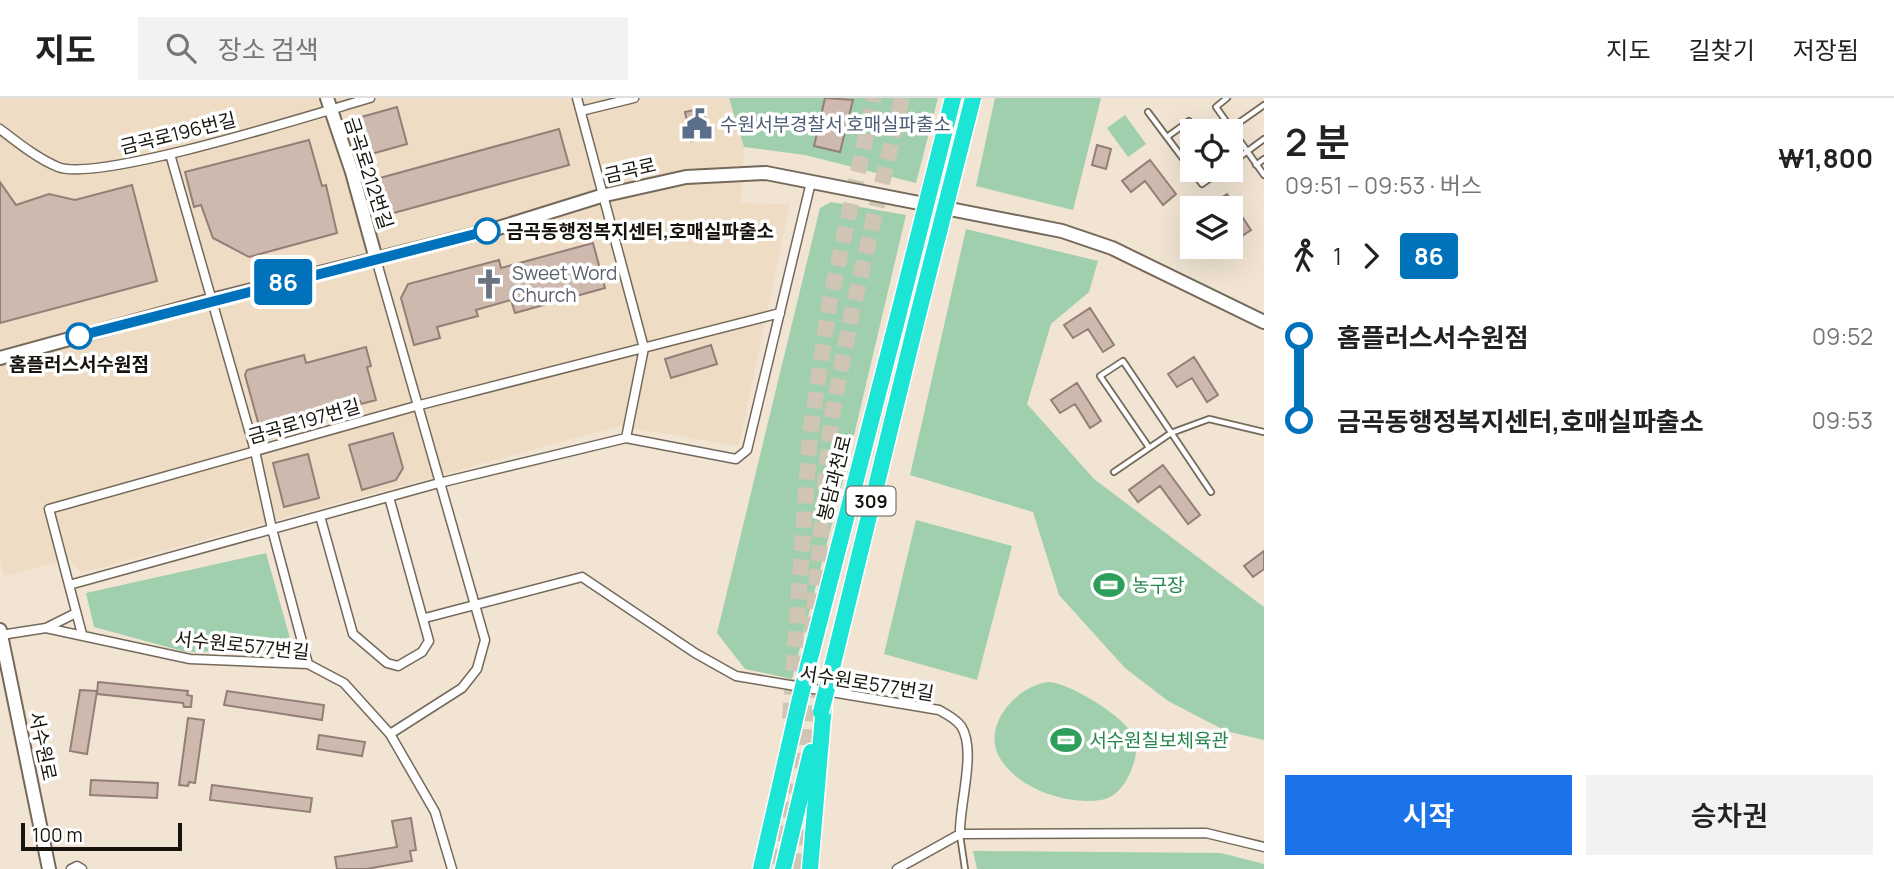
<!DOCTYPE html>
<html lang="ko">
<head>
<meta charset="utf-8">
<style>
	body { margin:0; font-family:Manrope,"Noto Sans KR",sans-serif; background:#f2f2f2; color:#222; height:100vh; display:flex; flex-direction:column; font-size:26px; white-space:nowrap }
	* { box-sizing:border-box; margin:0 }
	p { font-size:23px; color:#767676 }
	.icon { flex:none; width:38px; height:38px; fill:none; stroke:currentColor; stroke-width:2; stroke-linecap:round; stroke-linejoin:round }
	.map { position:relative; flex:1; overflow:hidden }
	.side { display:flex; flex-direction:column; background:#fff; width:630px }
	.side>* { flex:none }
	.badge { padding:0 14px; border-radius:5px; font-size:24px; line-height:46px }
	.tools { position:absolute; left:1180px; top:21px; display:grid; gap:14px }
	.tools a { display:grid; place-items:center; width:63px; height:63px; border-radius:0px; background:#fff; box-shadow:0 7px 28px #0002; font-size:35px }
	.scale { position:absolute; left:21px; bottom:18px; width:161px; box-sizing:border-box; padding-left:7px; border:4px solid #17130d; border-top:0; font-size:19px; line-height:24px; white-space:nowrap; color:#17130d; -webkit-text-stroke:5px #fff; paint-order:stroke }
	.map>.badge { position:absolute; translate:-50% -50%; box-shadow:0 0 0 4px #fff }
	.legs { display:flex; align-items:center; gap:10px; height:77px; padding:0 21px; font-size:23px }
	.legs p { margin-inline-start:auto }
	.head { display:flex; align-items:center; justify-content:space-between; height:119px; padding:0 21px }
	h1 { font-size:38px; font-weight:600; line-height:52px }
	.action { display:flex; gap:14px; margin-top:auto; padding:14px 21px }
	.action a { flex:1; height:80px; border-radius:0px; background:#1a73e8; color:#fff; font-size:28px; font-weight:600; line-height:80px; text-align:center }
	.action a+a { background:#f2f2f2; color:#222 }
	ul { padding:0 21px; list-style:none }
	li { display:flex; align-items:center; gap:24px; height:84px; font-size:26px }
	li i { display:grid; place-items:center; width:10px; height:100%; margin:0 9px; background:currentColor }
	li i::after { content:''; width:18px; height:18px; margin:-9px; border:5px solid; border-radius:50%; background:#fff }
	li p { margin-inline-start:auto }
	li:first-child i { background:linear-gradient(#0000 50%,currentColor 0) }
	li:last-child i { background:linear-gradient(currentColor 50%,#0000 0) }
	header { display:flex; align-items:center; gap:42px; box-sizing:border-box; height:98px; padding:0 35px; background:#fff; border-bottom:2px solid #e0e0e0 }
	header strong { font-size:33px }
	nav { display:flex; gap:38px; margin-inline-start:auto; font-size:24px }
	.search { width:490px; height:63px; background:#f2f2f2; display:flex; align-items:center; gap:18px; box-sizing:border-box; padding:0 24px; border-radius:0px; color:#767676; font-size:26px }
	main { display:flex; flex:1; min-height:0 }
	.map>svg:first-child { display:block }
	.built { fill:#eeddc4 }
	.green { fill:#a0cfad }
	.building { fill:#ceb9af; stroke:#937f77; stroke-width:2 }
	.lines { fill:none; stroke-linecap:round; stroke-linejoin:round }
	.highway-tunnel { stroke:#d0c5b5; stroke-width:16; stroke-dasharray:16 8; stroke-linecap:butt }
	.lane-casing { stroke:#74695a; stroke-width:8 }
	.street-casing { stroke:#74695a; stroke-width:11 }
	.secondary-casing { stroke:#74695a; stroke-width:16 }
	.highway-casing { stroke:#fff; stroke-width:19 }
	.lane { stroke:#fff; stroke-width:4.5 }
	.street { stroke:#fff; stroke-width:8 }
	.secondary { stroke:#fff; stroke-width:12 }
	.highway { stroke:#1de5d5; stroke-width:16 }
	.highway-bridge-casing { stroke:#fff; stroke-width:19; stroke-linecap:butt }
	.highway-bridge { stroke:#1de5d5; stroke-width:16 }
	.line-1-casing { stroke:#fff; stroke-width:16 }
	.line-1 { stroke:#0072bc; stroke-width:10 }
	.stop-1-dot { fill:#fff; stroke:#0072bc; stroke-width:3.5 }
	.labels { text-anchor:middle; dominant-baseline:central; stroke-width:7; stroke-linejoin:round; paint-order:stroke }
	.shield { fill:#fff; stroke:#5d5a56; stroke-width:2 }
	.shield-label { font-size:18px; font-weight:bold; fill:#17130d }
	.service-label { font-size:19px; fill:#4e5e75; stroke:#fff; text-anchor:start }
	.street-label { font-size:19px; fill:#17130d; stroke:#fff }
	.stop-label { font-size:19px; font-weight:bold; fill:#17130d; stroke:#fff; text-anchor:start }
	.worship-label { font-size:19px; fill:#5b616d; stroke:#fff; text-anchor:start }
	.leisure-label { font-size:19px; fill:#27864d; stroke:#fff; text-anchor:start }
</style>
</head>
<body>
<header>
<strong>지도</strong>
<div class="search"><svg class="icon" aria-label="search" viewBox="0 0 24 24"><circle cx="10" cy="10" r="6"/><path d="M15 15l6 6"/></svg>장소 검색</div>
<nav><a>지도</a><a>길찾기</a><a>저장됨</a></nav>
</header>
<main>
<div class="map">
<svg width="1264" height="771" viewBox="0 0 1264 771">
	<rect width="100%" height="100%" fill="#f1e4d3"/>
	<path class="built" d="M 0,0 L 729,0 L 744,49 L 741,105 L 790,106 L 739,348 L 620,328 L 82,475 L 69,461 L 4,478 L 0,461 Z"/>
	<path class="green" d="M 729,0 L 938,0 L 916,85 L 805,57 L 744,49 Z
		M 995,0 L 1101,0 L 1073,112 L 976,88 Z
		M 1125,17 L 1146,46 L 1128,59 L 1107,30 Z
		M 831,104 L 906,117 L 847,367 L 792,581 L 745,571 L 717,535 L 820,110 Z
		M 966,131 L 1098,163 L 1089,194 L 1051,226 L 1027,306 L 1094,381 L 1264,509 L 1264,642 L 1226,633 L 1168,603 L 1125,570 L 1059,497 L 1033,414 L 910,377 Z
		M 916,422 L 1012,448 L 977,582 L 884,556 Z
		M 266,455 L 291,544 L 284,552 L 186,554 L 94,529 L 86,495 Z
		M 1049,584 C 1070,585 1130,621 1135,642 C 1139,655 1132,672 1126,683 C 1120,692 1113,700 1101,702 C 1067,707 1021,692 1001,662 C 979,629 1017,587 1049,584 Z
		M 973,753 L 1221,755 L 1264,766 L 1264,771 L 977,771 Z"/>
	<path class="building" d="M 825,0 L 853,2 L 840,54 L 814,48 Z
		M 397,9 L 407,46 L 357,60 L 347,23 Z
		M 703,10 L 709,39 L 691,43 L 685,14 Z
		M 559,31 L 569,67 L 379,119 L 369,83 Z
		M 309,42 L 322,88 L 326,87 L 337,135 L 249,159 L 213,140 L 201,107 L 194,109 L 185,74 Z
		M 1097,47 L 1111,51 L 1106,71 L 1092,67 Z
		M 1150,62 L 1176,96 L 1163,107 L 1145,83 L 1131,94 L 1122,83 Z
		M 0,84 L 16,107 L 49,96 L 75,102 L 132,87 L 157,183 L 0,225 Z
		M 1227,96 L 1251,132 L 1239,140 L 1230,127 L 1230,110 L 1205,110 Z
		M 593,145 L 605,190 L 515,215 L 511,202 L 476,212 L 478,218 L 437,229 L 440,240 L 414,247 L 401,200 L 408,186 L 499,162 L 501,170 Z
		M 1090,210 L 1114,247 L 1103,254 L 1088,231 L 1073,240 L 1064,227 Z
		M 711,247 L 717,266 L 671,280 L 665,261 Z
		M 366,249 L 371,268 L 367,269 L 376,302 L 361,306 L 360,303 L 265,331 L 259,328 L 245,277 L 247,272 L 304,257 L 306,265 Z
		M 1194,259 L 1218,297 L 1207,304 L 1192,280 L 1177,289 L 1168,276 Z
		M 1077,285 L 1101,323 L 1090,330 L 1075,306 L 1060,315 L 1051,302 Z
		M 393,335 L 403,370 L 396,382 L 362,392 L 349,347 Z
		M 308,356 L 319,400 L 284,409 L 273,365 Z
		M 1163,367 L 1200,417 L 1188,426 L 1160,388 L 1138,404 L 1129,392 Z
		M 1264,453 L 1264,471 L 1253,479 L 1244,468 Z
		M 98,584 L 188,593 L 187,597 L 192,598 L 191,609 L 184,609 L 183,605 L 97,596 Z
		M 80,592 L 97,593 L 87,656 L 70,653 Z
		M 227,593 L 324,607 L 322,622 L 224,607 Z
		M 188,620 L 204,622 L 195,685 L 189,684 L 188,688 L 179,687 Z
		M 319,637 L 365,644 L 362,658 L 317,651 Z
		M 91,682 L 158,685 L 157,700 L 90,697 Z
		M 212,687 L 312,700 L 310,714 L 210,702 Z
		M 411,720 L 416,752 L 410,753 L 412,763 L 366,771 L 337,771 L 335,759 L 397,749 L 392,723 Z"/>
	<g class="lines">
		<path class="highway-tunnel" d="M 812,535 L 831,322 L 852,214 L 902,0
			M 790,621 L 810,337 L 829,208 L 874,0
			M 802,671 L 809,585
			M 779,767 L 786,685
			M 795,771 L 798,728"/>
		<g class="lane-casing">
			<path id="lane" d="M 1227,0 L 1216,9 L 1264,77
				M 1148,14 L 1202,86 L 1222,72
				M 1230,31 L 1264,7
				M 1167,39 L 1189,23 L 1197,33
				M 1230,66 L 1264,41
				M 1256,67 L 1264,61
				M 1148,348 L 1100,278 L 1123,263 L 1211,394
				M 1114,374 L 1171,335 L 1209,321 L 1264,334
				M 960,737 L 965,771"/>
		</g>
		<g class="street-casing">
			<path id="street" d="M 577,0 L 644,250 L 626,340
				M 581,13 L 634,0
				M 0,31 C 17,44 38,61 58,69 C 98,85 318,15 370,0
				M 170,56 L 255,353 L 272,431 L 308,566
				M 376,161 L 485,542 L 477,571 L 462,590 L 390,636
				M 320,418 L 353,536 L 387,565 L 398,568 L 422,554 L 429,543 L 389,399
				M 69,487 L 439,385 L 626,340 L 736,361 L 747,352 L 811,84
				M 425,520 L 582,479 L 695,555 L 736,578 L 939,612 C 946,616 955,620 961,628 C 977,652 959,706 960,736
				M 48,529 L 76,515
				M 82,536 L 49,411 L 416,308 L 780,215
				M 1,537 L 46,530 L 190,561 L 308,566 L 344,585 L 390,636 L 435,714 L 452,771
				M 71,771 L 77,768 L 82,771
				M 897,771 L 960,736 L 1206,735 L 1264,749"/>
		</g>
		<g class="secondary-casing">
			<path id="secondary" d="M 327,0 L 352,74 L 376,161
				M 0,260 L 212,202 L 495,131 L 601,98 L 686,79 L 766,75 L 1062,133 L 1112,150 L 1264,224
				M 0,532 L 49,771"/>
		</g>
		<g class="highway-casing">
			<path id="highway" d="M 808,568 L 896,226
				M 830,578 L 915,229
				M 761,771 L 798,609
				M 783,771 L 811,654
				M 810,771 L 824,606"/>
		</g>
		<use href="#lane" class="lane"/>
		<use href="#street" class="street"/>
		<use href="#secondary" class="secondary"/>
		<use href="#highway" class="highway"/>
		<g class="highway-bridge-casing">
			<path id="highway-bridge" d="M 896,226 L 953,0
				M 915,229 L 973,0
				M 798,609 L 808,568
				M 821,614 L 830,578"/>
		</g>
		<use href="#highway-bridge" class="highway-bridge"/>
	</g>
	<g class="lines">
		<g class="line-1-casing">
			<path id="line-1" d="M 79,238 L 487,133"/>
		</g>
		<use href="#line-1" class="line-1"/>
	</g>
	<defs>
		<g id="civic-bare" transform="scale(2.415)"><path d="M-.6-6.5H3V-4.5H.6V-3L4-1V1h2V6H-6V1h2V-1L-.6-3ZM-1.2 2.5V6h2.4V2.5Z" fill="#5c6f8a" stroke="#fff" stroke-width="2.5" paint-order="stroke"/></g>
		<g id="church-bare" transform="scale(2.415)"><path d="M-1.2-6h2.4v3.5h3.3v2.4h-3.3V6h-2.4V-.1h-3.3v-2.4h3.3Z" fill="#6b7280" stroke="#fff" stroke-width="2.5" paint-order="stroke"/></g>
		<g id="stadium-bare" transform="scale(2.415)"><path d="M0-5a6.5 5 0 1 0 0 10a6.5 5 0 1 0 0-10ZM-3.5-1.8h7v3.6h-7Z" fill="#2e9e5b" stroke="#fff" stroke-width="2.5" paint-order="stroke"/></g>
	</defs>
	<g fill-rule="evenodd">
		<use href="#civic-bare" x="697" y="26"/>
		<use href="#church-bare" x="489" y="186"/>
		<use href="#stadium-bare" x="1109" y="487"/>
		<use href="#stadium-bare" x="1066" y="642"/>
	</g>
	<g class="stop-1-dot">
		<circle cx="487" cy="133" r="12"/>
		<circle cx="79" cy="238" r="12"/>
	</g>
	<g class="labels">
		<rect class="shield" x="846.5" y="388.5" width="49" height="29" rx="5"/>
		<g class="shield-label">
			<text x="871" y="403">309</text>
		</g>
		<g class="service-label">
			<text x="720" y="26">수원서부경찰서 호매실파출소</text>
		</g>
		<g class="street-label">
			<text transform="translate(178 35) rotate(-14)">금곡로196번길</text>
			<text transform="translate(630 72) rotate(-13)">금곡로</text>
			<text transform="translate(369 75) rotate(72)">금곡로212번길</text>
			<text transform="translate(304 323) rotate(-16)">금곡로197번길</text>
			<text transform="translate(834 380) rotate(-76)">봉담과천로</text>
			<text transform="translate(242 547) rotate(6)">서수원로577번길</text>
			<text transform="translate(867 585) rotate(9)">서수원로577번길</text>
			<text transform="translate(43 648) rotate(78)">서수원로</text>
		</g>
		<g class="stop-label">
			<text x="506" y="133">금곡동행정복지센터,호매실파출소</text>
			<text x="79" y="266" text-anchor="middle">홈플러스서수원점</text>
		</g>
		<g class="worship-label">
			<text x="512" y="175">Sweet Word<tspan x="512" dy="22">Church</tspan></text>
		</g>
		<g class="leisure-label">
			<text x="1132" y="487">농구장</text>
			<text x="1089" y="642">서수원칠보체육관</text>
		</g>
	</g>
</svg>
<div class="tools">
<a><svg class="icon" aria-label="locate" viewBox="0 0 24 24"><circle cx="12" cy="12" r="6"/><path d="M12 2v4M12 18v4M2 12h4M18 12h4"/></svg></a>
<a><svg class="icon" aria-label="layers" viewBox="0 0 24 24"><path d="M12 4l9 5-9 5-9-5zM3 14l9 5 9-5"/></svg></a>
</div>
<div class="scale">100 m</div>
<b class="badge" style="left:283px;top:184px;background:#0072bc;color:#fff">86</b>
</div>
<section class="side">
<div class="head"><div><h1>2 분</h1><p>09:51 – 09:53 · 버스</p></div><b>₩1,800</b></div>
<div class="legs"><svg class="icon" aria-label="walk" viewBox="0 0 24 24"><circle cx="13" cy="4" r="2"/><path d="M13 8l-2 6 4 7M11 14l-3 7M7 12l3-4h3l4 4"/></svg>1<svg class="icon" aria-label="forward" viewBox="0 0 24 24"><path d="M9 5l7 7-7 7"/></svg><b class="badge" style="background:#0072bc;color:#fff">86</b></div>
<ul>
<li><i style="color:#0072bc"></i><b>홈플러스서수원점</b><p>09:52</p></li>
<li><i style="color:#0072bc"></i><b>금곡동행정복지센터,호매실파출소</b><p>09:53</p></li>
</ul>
<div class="action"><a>시작</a><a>승차권</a></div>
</section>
</main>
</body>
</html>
